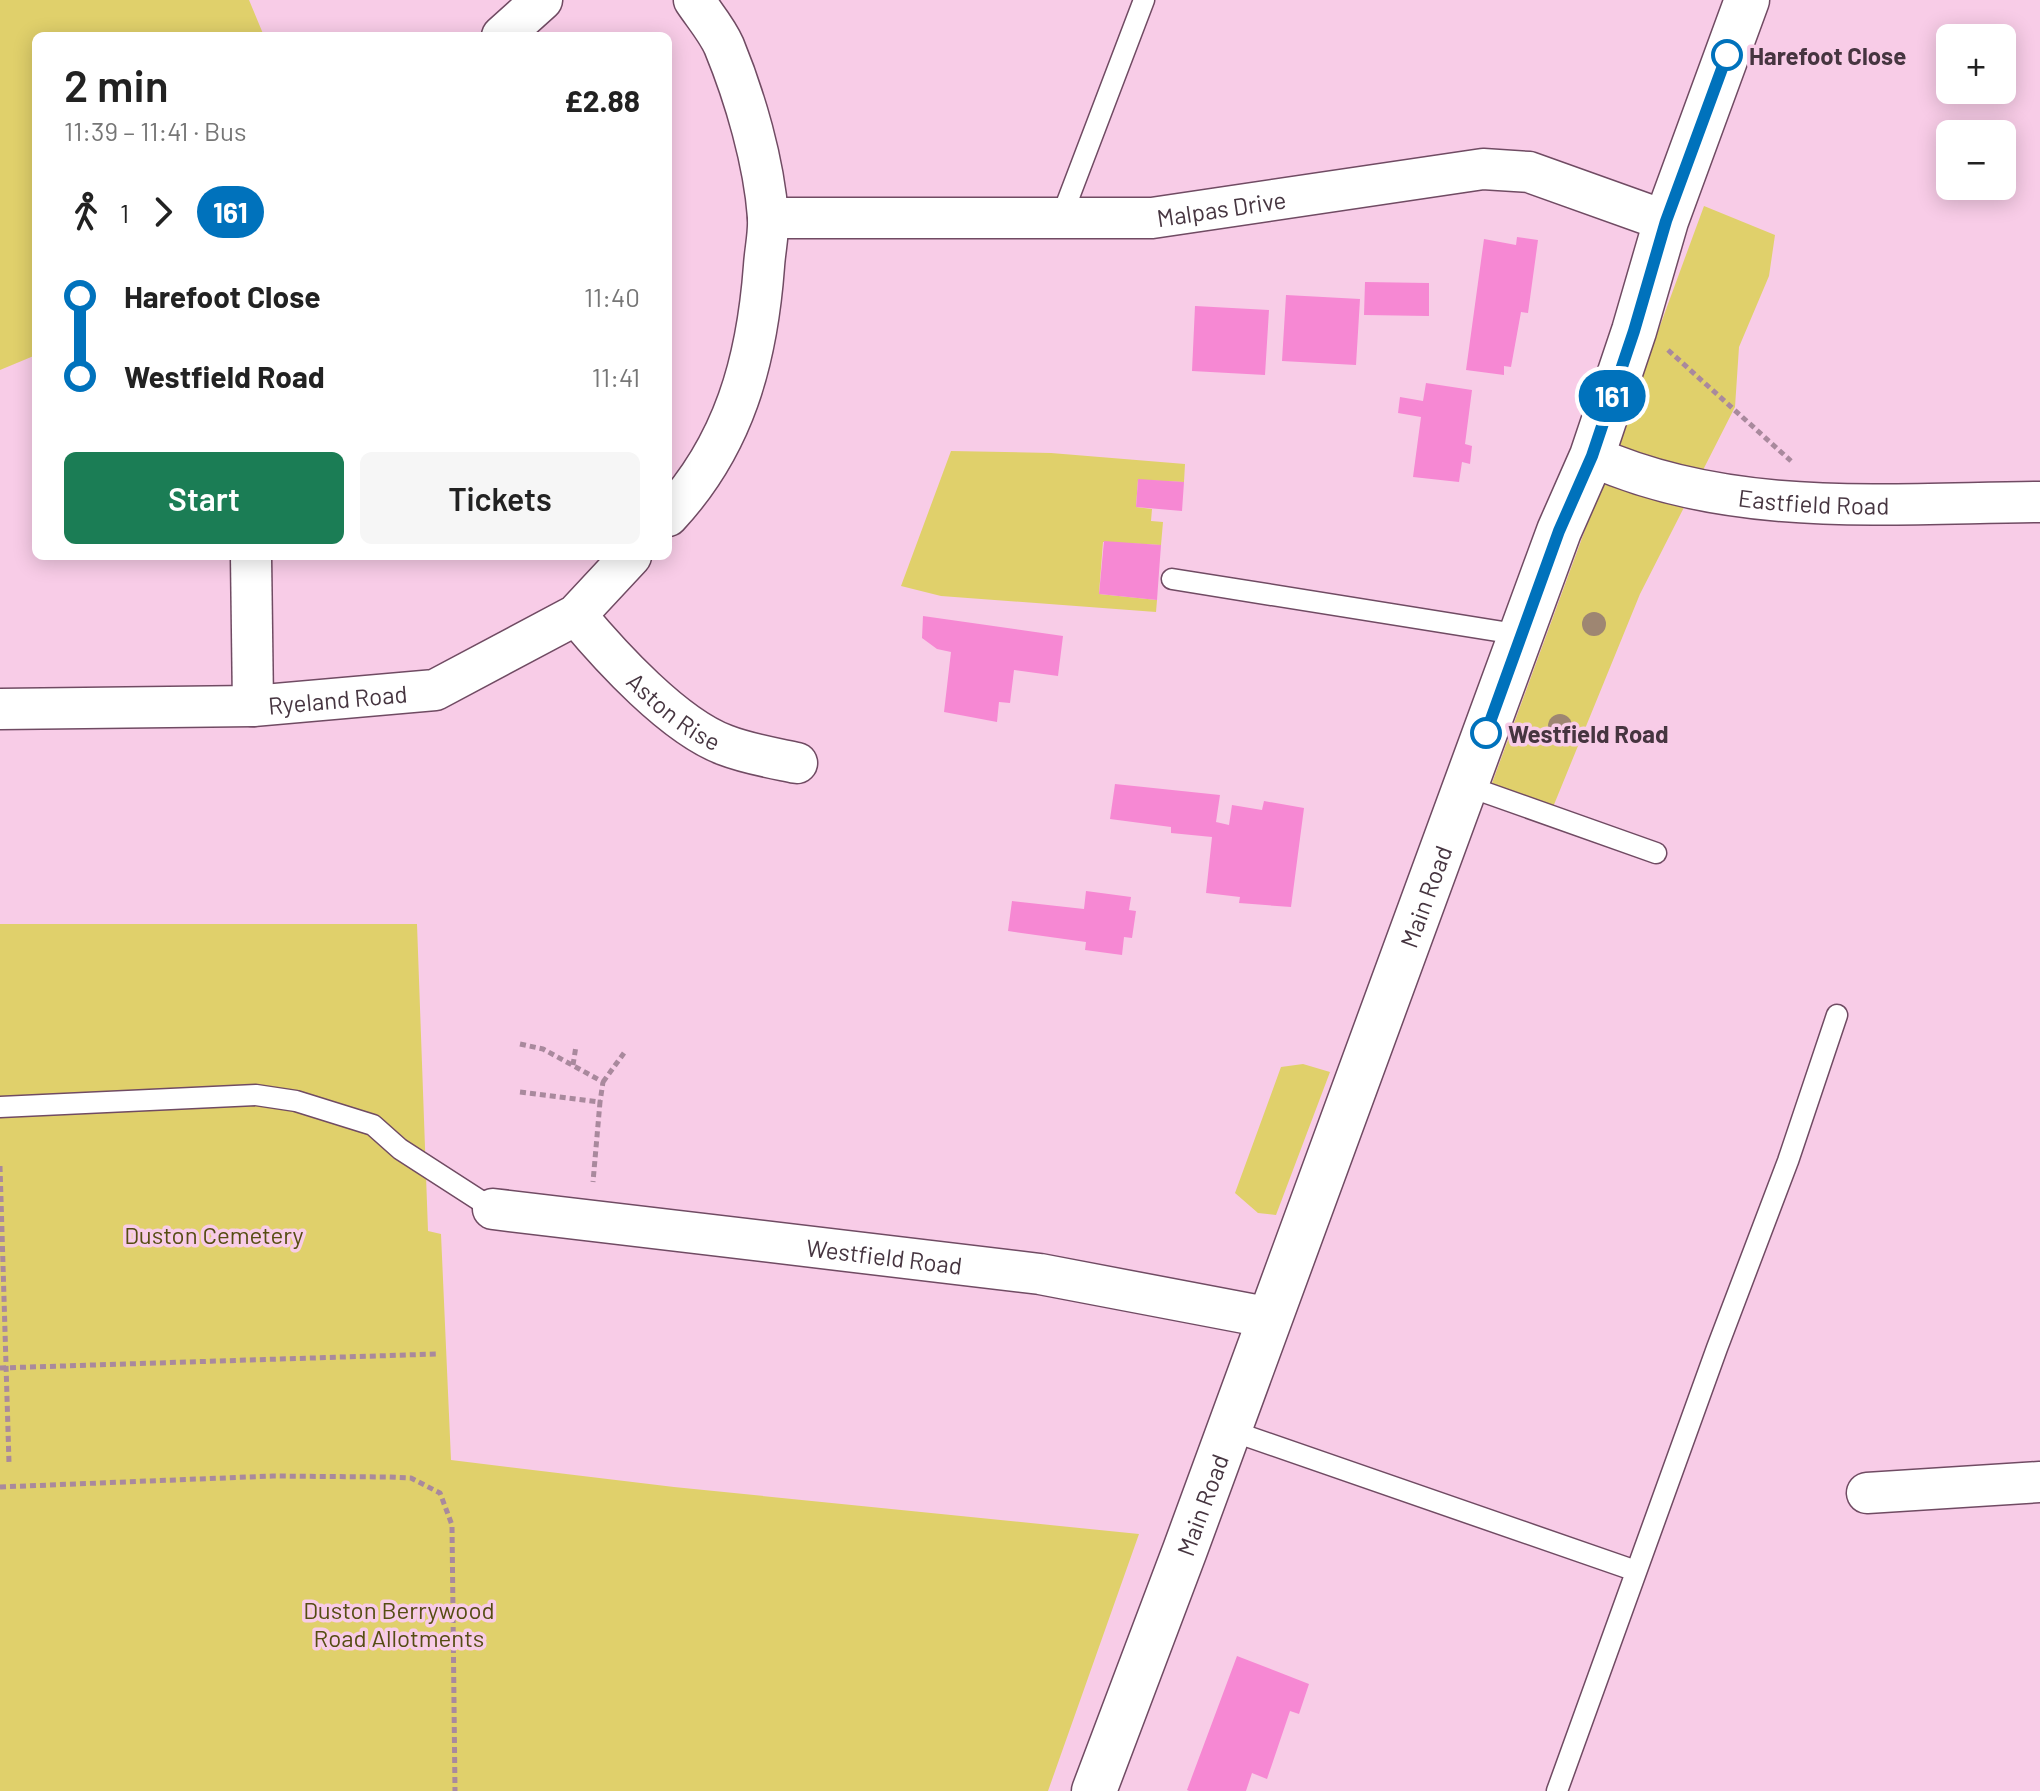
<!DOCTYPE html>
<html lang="en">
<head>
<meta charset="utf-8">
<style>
	body { margin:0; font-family:Barlow,sans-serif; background:#f6f6f6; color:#222; height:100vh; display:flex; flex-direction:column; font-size:30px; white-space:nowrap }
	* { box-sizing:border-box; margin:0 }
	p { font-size:26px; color:#767676 }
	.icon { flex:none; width:44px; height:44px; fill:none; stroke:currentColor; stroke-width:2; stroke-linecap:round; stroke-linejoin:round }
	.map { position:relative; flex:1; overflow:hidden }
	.drawer { position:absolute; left:32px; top:32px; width:640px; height:528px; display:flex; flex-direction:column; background:#fff; border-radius:12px; box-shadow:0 4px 20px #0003 }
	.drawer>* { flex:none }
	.badge { padding:0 16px; border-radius:26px; font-size:28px; line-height:52px }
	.fabs { position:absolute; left:1936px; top:24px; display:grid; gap:16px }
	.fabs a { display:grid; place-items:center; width:80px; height:80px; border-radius:12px; background:#fff; box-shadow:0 4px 20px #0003; font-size:40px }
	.map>.badge { position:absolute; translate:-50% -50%; box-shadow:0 0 0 4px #fff }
	.legs { display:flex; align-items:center; gap:12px; height:88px; padding:0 32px; font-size:26px }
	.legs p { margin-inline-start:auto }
	.headline { display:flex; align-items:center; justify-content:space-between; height:136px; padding:0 32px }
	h1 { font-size:44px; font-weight:600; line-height:60px }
	.primary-button { display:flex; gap:16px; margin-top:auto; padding:16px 32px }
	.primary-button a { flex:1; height:92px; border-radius:12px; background:#1b7d55; color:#fff; font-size:32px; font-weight:600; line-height:92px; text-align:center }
	.primary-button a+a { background:#f6f6f6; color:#222 }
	ul { padding:0 32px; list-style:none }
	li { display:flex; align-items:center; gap:28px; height:80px; font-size:30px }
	li i { display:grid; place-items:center; width:12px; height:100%; margin:0 10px; background:currentColor }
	li i::after { content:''; width:20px; height:20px; margin:-10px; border:6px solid; border-radius:50%; background:#fff }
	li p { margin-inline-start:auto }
	li:first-child i { background:linear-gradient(#0000 50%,currentColor 0) }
	li:last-child i { background:linear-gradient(currentColor 50%,#0000 0) }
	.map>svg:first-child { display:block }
	.green { fill:#e0d06b }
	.building { fill:#f688d3 }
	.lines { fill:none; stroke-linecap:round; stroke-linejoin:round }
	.service-casing { stroke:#704b63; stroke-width:23 }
	.minor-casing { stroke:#704b63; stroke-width:43 }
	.tertiary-casing { stroke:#704b63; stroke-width:47 }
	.path { stroke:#a9899d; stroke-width:5; stroke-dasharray:6 4; stroke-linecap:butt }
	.service { stroke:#fff; stroke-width:20 }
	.minor { stroke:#fff; stroke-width:40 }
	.tertiary { stroke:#fff; stroke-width:44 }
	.tree { fill:#9e8672 }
	.line-1-casing { stroke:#fff; stroke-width:18 }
	.line-1 { stroke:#0072bc; stroke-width:12 }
	.stop-1-dot { fill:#fff; stroke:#0072bc; stroke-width:4 }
	.labels { text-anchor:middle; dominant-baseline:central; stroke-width:7; stroke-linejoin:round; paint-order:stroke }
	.stop-label { font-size:24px; font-weight:bold; fill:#463540; stroke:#f8cce7; text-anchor:start }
	.street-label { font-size:24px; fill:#463540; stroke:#f8cce7 }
	.park-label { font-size:24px; fill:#554c12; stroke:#f8cce7 }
</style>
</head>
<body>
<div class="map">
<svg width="2040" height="1791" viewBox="0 0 2040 1791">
	<rect width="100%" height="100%" fill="#f8cce7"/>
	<path class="green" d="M 0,0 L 249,0 L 264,36 L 36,36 L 36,355 L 0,370 Z
		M 1704,206 L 1775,235 L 1769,276 L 1739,347 L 1735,407 L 1640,594 L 1551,812 L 1488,794 Z
		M 951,451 L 1051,453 L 1185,464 L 1184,482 L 1138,480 L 1136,507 L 1152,509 L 1151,521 L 1163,522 L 1161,545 L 1103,542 L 1099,594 L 1157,600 L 1156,612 L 941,596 L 901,586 Z
		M 0,924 L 417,924 L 428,1231 L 441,1234 L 451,1460 L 674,1487 L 1139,1534 L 1048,1791 L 0,1791 Z
		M 1303,1064 L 1330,1072 L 1276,1215 L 1258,1213 L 1235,1193 L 1281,1067 Z"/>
	<path class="building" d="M 1517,237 L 1538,240 L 1528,313 L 1521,312 L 1511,367 L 1504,366 L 1504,375 L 1466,370 L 1484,239 L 1516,245 Z
		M 1365,282 L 1429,283 L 1429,316 L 1364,315 Z
		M 1286,295 L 1360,299 L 1356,365 L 1282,361 Z
		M 1195,306 L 1269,310 L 1265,375 L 1192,371 Z
		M 1426,383 L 1472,390 L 1465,444 L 1472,446 L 1470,464 L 1462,462 L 1459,482 L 1413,477 L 1421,417 L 1398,413 L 1400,397 L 1423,401 Z
		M 1138,479 L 1184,482 L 1182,511 L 1136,507 Z
		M 1104,541 L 1161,545 L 1157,600 L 1099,594 Z
		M 923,616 L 1063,636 L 1058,676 L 1014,670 L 1010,703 L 999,702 L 997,722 L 944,712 L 951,652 L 937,649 L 922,638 Z
		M 1115,784 L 1220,795 L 1216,822 L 1229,825 L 1232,805 L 1262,810 L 1264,801 L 1304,808 L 1291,907 L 1239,903 L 1240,897 L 1206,893 L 1212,837 L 1171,833 L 1171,827 L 1110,819 Z
		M 1086,891 L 1131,897 L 1129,910 L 1136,911 L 1132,938 L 1124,937 L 1122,955 L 1085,950 L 1086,942 L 1008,931 L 1012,901 L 1084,909 Z
		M 1237,1656 L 1309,1684 L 1299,1714 L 1290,1711 L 1267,1779 L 1252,1773 L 1246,1791 L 1189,1791 L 1187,1790 Z"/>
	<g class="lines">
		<g class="service-casing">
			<path id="service" d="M 1061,218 L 1144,0
				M 1172,579 L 1522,635
				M 1467,786 L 1656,853
				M 0,1107 L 256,1095 L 296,1101 L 373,1125 L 400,1149 L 493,1209
				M 1229,1430 L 1636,1571
				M 1557,1791 L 1717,1348 L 1788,1161 L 1837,1015"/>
		</g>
		<g class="minor-casing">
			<g id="minor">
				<path d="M 502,36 L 542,0"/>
				<path id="s1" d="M 768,218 L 1152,218 L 1483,169 L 1529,172 L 1666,221"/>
				<path id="s2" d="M 1592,456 C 1731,519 1892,503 2040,502"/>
				<path d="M 668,516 C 734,445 757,361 764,266 C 765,250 769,233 768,217 C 764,162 745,97 724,46 C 717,30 704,15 694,0"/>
				<path d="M 251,556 L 253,706"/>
				<path id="s3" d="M 576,615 C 611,657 674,726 725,745 C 748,754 773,758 797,763"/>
				<path id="s4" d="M 0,709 L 253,706 L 435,690 L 576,615 L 631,556"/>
				<path id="s5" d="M 493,1209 L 1040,1274 L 1271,1318"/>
				<path d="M 1867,1493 L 2040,1482"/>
			</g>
		</g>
		<g class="tertiary-casing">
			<g id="tertiary">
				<path id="s6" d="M 1094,1791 L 1185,1550 L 1559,531 L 1592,456 L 1634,331 L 1666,221 L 1747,0"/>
			</g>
		</g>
		<path class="path" d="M 1668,350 L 1791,461
			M 520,1044 L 543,1049 L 603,1082 L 600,1102
			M 573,1065 L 576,1046
			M 603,1082 L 624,1053
			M 520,1092 L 600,1102 L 593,1182
			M 0,1166 L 9,1463
			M 0,1368 L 437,1354
			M 0,1487 L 273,1476 L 387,1477 L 411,1478 L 440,1493 L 452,1525 L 455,1791"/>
		<use href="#service" class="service"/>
		<use href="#minor" class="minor"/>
		<use href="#tertiary" class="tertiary"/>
	</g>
	<g class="tree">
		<circle cx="1594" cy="624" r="12"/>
		<circle cx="1560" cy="726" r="12"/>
	</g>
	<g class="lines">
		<g class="line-1-casing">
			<path id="line-1" d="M 1486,733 L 1559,531 L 1592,456 L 1634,331 L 1666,221 L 1727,55"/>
		</g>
		<use href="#line-1" class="line-1"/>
	</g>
	<g class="stop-1-dot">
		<circle cx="1727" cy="55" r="14"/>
		<circle cx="1486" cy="733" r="14"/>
	</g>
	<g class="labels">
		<g class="stop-label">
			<text x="1749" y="55">Harefoot Close</text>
			<text x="1508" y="733">Westfield Road</text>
		</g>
		<g class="street-label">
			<text stroke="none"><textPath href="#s1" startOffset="454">Malpas Drive</textPath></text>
			<text stroke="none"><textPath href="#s2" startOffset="228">Eastfield Road</textPath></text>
			<text stroke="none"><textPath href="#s4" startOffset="338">Ryeland Road</textPath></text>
			<text stroke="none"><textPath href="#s3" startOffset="138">Aston Rise</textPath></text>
			<text stroke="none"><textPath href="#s6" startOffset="954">Main Road</textPath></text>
			<text stroke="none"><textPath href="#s5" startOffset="394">Westfield Road</textPath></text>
			<text stroke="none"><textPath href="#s6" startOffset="306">Main Road</textPath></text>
		</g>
		<g class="park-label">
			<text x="214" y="1234">Duston Cemetery</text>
			<text x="399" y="1609">Duston Berrywood<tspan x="399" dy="28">Road Allotments</tspan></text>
		</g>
	</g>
</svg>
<div class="fabs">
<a>+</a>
<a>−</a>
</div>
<b class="badge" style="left:1612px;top:396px;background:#0072bc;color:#fff">161</b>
<section class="drawer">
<div class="headline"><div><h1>2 min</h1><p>11:39 – 11:41 · Bus</p></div><b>£2.88</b></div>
<div class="legs"><svg class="icon" aria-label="walk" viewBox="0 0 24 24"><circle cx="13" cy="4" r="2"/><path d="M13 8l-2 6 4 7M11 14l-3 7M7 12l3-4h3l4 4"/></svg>1<svg class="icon" aria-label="forward" viewBox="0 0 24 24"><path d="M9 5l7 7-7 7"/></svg><b class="badge" style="background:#0072bc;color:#fff">161</b></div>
<ul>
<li><i style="color:#0072bc"></i><b>Harefoot Close</b><p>11:40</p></li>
<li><i style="color:#0072bc"></i><b>Westfield Road</b><p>11:41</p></li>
</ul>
<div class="primary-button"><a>Start</a><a>Tickets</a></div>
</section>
</div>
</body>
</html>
